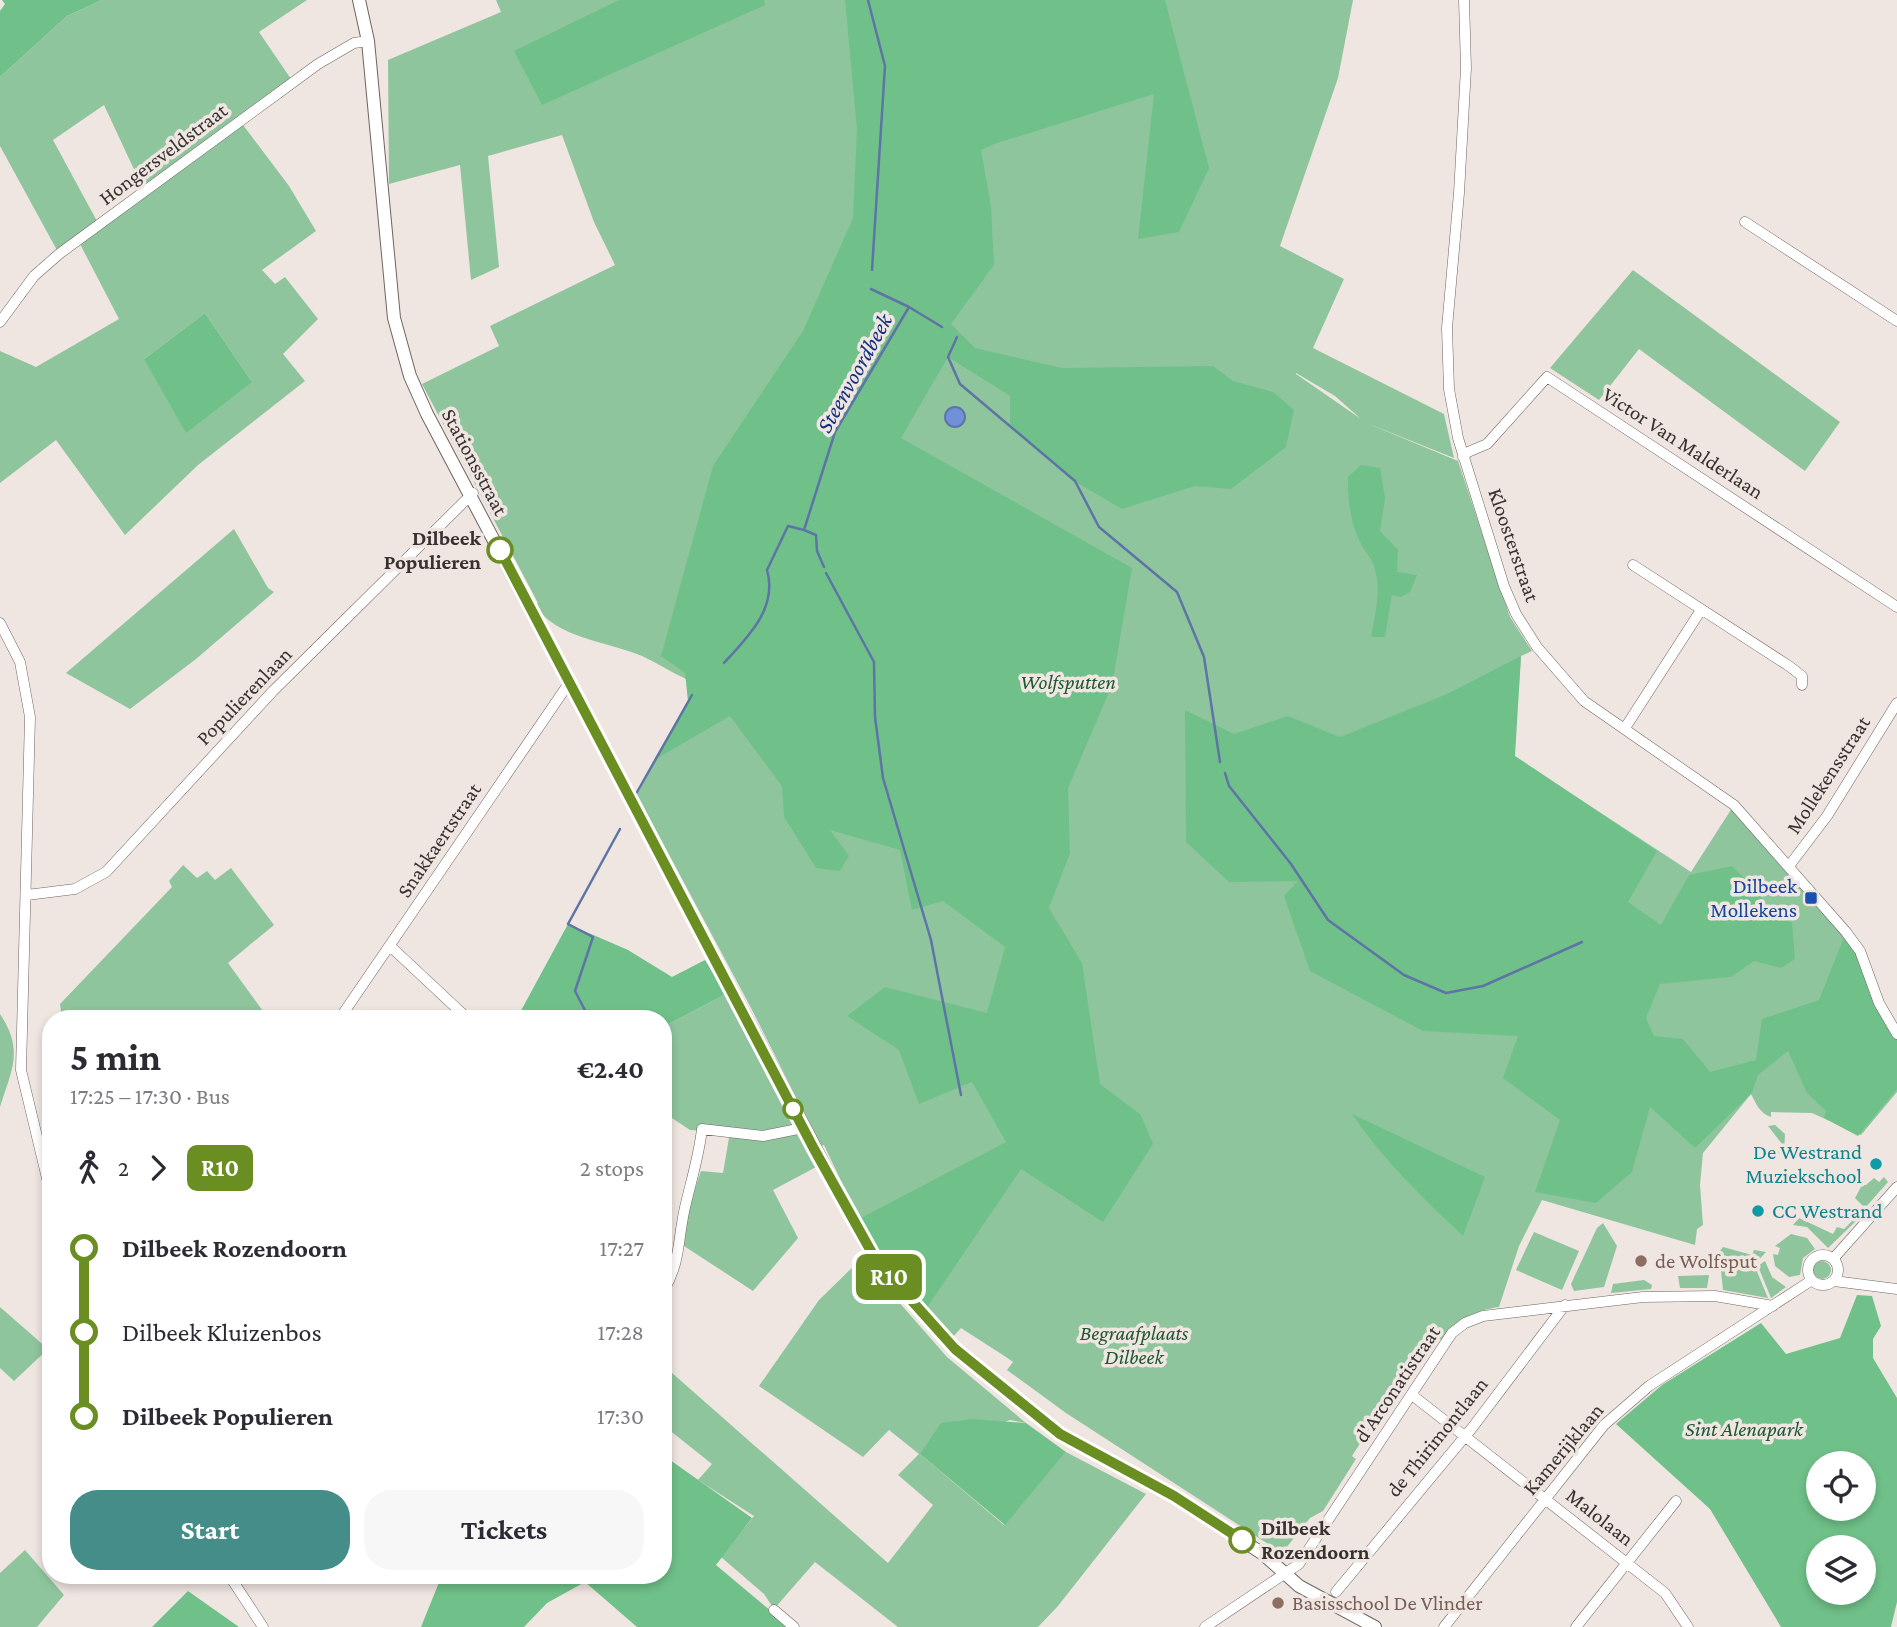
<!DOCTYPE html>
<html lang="en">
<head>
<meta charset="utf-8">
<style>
	body { margin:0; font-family:"Crimson Pro",serif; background:#f7f7f7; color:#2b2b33; height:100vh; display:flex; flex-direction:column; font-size:26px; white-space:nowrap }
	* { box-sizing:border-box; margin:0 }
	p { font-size:23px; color:#7c7c81 }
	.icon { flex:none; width:38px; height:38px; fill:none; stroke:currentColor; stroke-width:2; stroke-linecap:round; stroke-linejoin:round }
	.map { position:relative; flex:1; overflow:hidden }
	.sheet { position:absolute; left:42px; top:1010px; width:630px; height:574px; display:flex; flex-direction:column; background:#fff; border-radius:28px; box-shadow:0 4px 10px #0003 }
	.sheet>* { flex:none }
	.badge { padding:0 14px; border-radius:10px; font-size:24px; line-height:46px }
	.tools { position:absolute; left:1806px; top:1451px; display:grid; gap:14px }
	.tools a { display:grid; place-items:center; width:70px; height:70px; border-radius:50%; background:#fff; box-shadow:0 4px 10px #0003; font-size:35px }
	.map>.badge { position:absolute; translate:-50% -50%; box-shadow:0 0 0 4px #fff }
	.legs { display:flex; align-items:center; gap:10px; height:77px; padding:0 28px; font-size:23px }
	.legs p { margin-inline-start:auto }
	.summary { display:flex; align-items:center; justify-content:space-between; height:119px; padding:0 28px }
	h1 { font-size:38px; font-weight:700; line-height:52px }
	.cta { display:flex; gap:14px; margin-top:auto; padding:14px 28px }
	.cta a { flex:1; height:80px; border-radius:28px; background:#458d89; color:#fff; font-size:28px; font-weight:700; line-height:80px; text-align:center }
	.cta a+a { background:#f7f7f7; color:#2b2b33 }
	ul { padding:0 28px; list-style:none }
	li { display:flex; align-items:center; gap:24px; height:84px; font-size:26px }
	li i { display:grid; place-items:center; width:10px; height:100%; margin:0 9px; background:currentColor }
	li i::after { content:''; width:18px; height:18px; margin:-9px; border:5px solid; border-radius:50%; background:#fff }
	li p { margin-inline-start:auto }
	li:first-child i { background:linear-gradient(#0000 50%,currentColor 0) }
	li:last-child i { background:linear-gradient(currentColor 50%,#0000 0) }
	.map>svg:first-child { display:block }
	.green { fill:#8ec59d; fill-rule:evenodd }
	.forest { fill:#70c189; fill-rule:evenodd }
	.water { fill:#7090d8; stroke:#5f74a6; stroke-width:2 }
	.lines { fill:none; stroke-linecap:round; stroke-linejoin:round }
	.stream { stroke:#5f74a6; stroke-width:2.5 }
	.minor-casing { stroke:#6e6561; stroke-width:11 }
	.tertiary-casing { stroke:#6e6561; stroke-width:14 }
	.minor { stroke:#fff; stroke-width:10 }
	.tertiary { stroke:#fff; stroke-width:12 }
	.line-1-casing { stroke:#fff; stroke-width:16 }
	.line-1 { stroke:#6b8e23; stroke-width:10 }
	.stop-1-dot { fill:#fff; stroke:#6b8e23; stroke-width:3.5 }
	.transit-dot { fill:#1a4fb4; stroke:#efe5e1; stroke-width:2.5 }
	.culture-dot { fill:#0f9aa8; stroke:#efe5e1; stroke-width:2.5 }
	.education-dot { fill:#8d6e63; stroke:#efe5e1; stroke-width:2.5 }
	.labels { text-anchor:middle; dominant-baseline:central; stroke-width:7; stroke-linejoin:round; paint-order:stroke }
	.street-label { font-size:21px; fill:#363230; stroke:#efe5e1 }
	.stop-label { font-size:21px; font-weight:bold; fill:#363230; stroke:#efe5e1; text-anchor:end }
	.park-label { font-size:21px; font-style:italic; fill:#1e5833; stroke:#efe5e1 }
	.transit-label { font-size:21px; fill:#164399; stroke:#efe5e1; text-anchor:end }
	.culture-label { font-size:21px; fill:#0d838f; stroke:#efe5e1; text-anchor:end }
	.education-label { font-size:21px; fill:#785e54; stroke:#efe5e1; text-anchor:start }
	.water-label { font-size:23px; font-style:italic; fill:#122f81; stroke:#efe5e1 }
</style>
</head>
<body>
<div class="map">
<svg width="1897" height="1627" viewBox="0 0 1897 1627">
	<rect width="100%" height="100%" fill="#efe5e1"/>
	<path class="green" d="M 102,0 L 307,0 L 259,32 L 291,79 L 237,117 L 289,186 L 316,231 L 262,270 L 275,284 L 285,277 L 318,319 L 283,354 L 305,381 L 198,465 L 125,535 L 56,440 L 0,483 L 0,351 L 36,367 L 119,319 L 80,244 L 145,193 L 104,105 L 53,140 L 98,223 L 58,252 L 0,146 L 0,77 L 67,16 ZM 205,313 L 252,382 L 144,359 Z
		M 496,0 L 1353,0 L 1338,78 L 1280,246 L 1344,279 L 1313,348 L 1444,414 L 1454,458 L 1364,422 L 1458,461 L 1510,617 L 1532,651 L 1521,656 L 1514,756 L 1691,872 L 1734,805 L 1846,932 L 1897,1049 L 1897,1092 L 1861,1135 L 1812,1113 L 1771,1112 L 1771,1117 C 1759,1113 1756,1103 1751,1094 L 1703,1153 L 1700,1185 L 1703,1225 L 1697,1229 L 1695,1245 L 1542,1200 L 1519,1246 L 1499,1307 C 1472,1311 1459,1319 1442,1340 L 1429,1335 L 1352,1456 L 1356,1459 L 1323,1511 L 1310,1518 L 1282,1553 L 1066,1413 L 1007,1370 L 1013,1362 L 1006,1357 L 961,1328 L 952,1338 L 926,1309 L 859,1219 L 824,1145 L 821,1146 L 750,1006 L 637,795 L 688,700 L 686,679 C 671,672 657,663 642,656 C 610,642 553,638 535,604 L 538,603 L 422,384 L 499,346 L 490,326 L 615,265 L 594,222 L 562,135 L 488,156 L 499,267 L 471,280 L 460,165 L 389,184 L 388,60 L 501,12 ZM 1296,373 L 1335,396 L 1361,419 L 1296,374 Z
		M 1633,270 L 1840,422 L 1805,471 L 1639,349 L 1599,400 L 1550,368 Z
		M 234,529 L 268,588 L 274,592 L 196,659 L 130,709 L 66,673 Z
		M 183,865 L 197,878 L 207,871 L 215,880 L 231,868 L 274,925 L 228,963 L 268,1018 L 62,1018 L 60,1004 L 172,887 L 169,881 Z
		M 726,994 L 818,1166 L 773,1190 L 798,1238 L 753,1291 L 684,1246 L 689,1206 L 701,1171 L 723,1173 L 730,1132 L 690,1130 L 663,1112 L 663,1027 Z
		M 0,1014 C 24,1050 12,1069 0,1107 Z
		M 1775,1125 L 1785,1134 L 1784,1156 L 1775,1151 L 1782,1144 L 1768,1126 Z
		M 1884,1177 L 1888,1182 L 1865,1208 L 1855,1198 L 1862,1185 L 1866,1185 L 1874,1178 L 1879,1182 Z
		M 1799,1218 L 1833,1234 L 1837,1227 L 1844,1229 L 1854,1219 L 1856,1221 L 1828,1248 L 1807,1227 L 1793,1225 Z
		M 1603,1223 L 1617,1246 L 1604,1287 L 1574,1291 L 1571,1284 L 1597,1228 Z
		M 1534,1232 L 1579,1251 L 1562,1290 L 1516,1270 Z
		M 1791,1234 L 1807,1238 L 1815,1249 L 1803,1258 L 1800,1275 L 1789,1277 L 1775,1266 L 1773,1254 L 1778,1255 L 1780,1248 L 1775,1246 Z
		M 1723,1247 L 1752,1255 L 1754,1250 L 1766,1252 L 1755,1264 L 1711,1269 L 1709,1265 Z
		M 861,1259 L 947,1357 L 1026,1423 L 1010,1420 L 920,1454 L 1004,1525 L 1066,1452 L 1146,1494 L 1058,1606 L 1038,1627 L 898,1627 L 815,1562 L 774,1609 L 764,1594 L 721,1557 L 754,1516 L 698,1480 L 712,1464 L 663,1425 L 663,1365 L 888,1563 L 933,1505 L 898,1475 L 919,1454 L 889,1430 L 863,1457 L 759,1386 L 819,1300 Z
		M1813 1270a9 9 0 1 1 18 0a9 9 0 1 1-18 0Z
		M 1765,1261 L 1772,1277 L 1786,1287 L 1771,1298 L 1758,1266 Z
		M 1755,1267 L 1768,1298 L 1723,1290 L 1721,1271 Z
		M 1709,1275 L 1707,1288 L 1680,1288 L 1678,1276 Z
		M 1644,1280 L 1652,1285 L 1651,1289 L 1611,1293 L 1613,1284 Z
		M 0,1307 L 48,1349 L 14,1381 L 0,1368 Z
		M 25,1550 L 64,1595 L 37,1627 L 0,1627 L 0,1573 Z"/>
	<path class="forest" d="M 2,0 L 102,0 L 67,16 L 0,77 L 0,11 L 5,4 Z
		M 619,0 L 764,0 L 765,5 L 542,105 L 514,51 Z
		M 845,0 L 1165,0 L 1209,168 L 1179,232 L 1138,239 L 1154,94 L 994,144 L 981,150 L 991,206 L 994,265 L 951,324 L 975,348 L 1062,368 L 1213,366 L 1233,381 L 1273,392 L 1294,410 L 1286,447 L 1231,489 L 1195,486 L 1122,509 L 1079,484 L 1010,425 L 1010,396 L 948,357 L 901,438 L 1132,568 L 1112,685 L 1068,788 L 1070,853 L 1049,908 L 1082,963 L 1100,1084 L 1141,1115 L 1153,1144 L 1103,1222 L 1021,1169 L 926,1309 L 879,1259 L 859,1219 L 1006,1142 L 972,1082 L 919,1104 L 899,1050 L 847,1016 L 885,987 L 987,1013 L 1005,947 L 943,901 L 912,910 L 900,850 L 830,830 L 849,856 L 840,871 L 816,868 L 784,817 L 782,786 L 730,716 L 656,759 L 688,700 L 685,673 L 661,656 L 713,466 L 803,331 L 853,218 L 857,129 Z
		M 205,313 L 252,382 L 186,433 L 144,359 Z
		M 1361,465 L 1380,468 L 1385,498 L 1380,531 L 1398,550 L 1397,572 L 1417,575 L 1410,592 L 1401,597 L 1392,595 L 1385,637 L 1371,637 C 1375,614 1382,590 1374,566 C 1371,557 1364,551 1360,542 C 1350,522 1348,500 1348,477 Z
		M 1521,656 L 1515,756 L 1657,851 L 1628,902 L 1661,925 L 1689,875 L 1732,866 L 1759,893 L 1773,916 L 1792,922 L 1795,959 L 1781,968 L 1754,961 L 1731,977 L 1660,984 L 1646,1018 L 1654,1036 L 1683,1039 L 1710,1072 L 1756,1060 L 1762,1019 L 1819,1000 L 1846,932 L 1897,1034 L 1897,1089 L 1858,1136 L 1824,1118 L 1826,1111 L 1807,1093 L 1788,1051 L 1758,1075 L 1752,1093 L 1695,1148 L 1650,1107 L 1632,1172 L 1596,1203 L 1535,1192 L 1560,1120 L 1503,1078 L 1518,1036 L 1423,1031 L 1310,971 L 1284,896 L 1298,881 L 1229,882 L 1186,842 L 1185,710 L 1234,734 L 1288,716 L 1340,737 L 1447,694 Z
		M 568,924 L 628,950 L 672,977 L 705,960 L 726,994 L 663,1027 L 663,1018 L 517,1018 Z
		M 1352,1114 L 1485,1177 L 1463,1236 C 1423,1198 1383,1160 1352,1114 Z
		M 1857,1295 L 1872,1296 L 1881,1326 L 1873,1339 L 1873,1358 L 1897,1398 L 1897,1602 L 1891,1627 L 1781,1627 L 1710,1509 L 1616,1424 L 1662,1385 L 1761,1323 L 1786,1354 L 1840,1338 ZM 1818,1463 L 1864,1463 L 1864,1508 L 1818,1508 ZM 1818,1547 L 1864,1547 L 1864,1592 L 1818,1592 Z
		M 973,1419 L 1026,1423 L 1066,1452 L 1005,1525 L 920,1454 L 941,1423 Z
		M 663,1455 L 752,1518 L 716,1565 L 790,1627 L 637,1627 L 585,1582 L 547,1603 L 524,1627 L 421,1627 L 442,1575 L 663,1575 Z
		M 188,1591 L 239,1627 L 152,1627 Z"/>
	<path class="water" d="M945 417a10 10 0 1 1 20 0a10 10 0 1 1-20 0Z"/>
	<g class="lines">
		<path class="stream" d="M 868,0 L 885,66 L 872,270
			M 909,307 L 942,327
			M 957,337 L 948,357 L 960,384 L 1075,481 L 1099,527 L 1177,592 L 1204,657 L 1220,762
			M 804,530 L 816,535 L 817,551 L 824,567
			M 826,573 L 874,662 L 875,717 L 883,778 L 931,940 L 961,1095
			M 724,663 C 748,637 778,608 767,570 L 788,526 L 804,530 L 835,432 L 909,307 L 871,289
			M 1225,773 L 1229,786 L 1291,864 L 1328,920 L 1404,975 L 1446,993 L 1483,986 L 1582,942
			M 636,794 L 692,695
			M 589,1018 L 575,991 L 593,937 L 568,924 L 620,829"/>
		<g class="minor-casing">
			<path id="minor" d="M 1464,0 L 1466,68 L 1459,193 L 1447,328 L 1449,389 L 1458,438 L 1504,586 L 1516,614 L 1537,647 L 1584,701 L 1734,805 L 1846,932 L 1860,951 L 1879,1003 L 1897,1034
				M 1745,222 L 1897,321
				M 0,322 L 34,276 L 59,254 L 318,64 L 354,43 L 368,41
				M 1463,457 L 1468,452 L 1487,444 L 1547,377 L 1897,607
				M 1633,565 L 1789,666 L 1802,676 L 1802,685
				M 0,623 L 20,662 L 30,717 L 21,1070 L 51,1195
				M 1625,728 L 1701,610
				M 1789,866 L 1827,816 L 1897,703
				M 27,895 L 75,889 L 106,872 L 273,691 L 473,493
				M 390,946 L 467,1018
				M 340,1018 L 569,683
				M1808 1270a15 15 0 1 1 30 0a15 15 0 1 1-30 0Z
				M 1833,1259 L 1897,1187
				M 1834,1281 L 1897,1289
				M 663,1292 C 682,1260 677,1238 686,1203 C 692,1178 699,1155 702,1129 L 763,1136 L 803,1128
				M 1412,1395 L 1665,1593 L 1688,1627
				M 229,1575 L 263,1627
				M 1336,1592 L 1472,1428 L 1565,1305
				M 774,1610 L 794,1627
				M 1205,1627 L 1299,1564 L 1452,1333 L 1465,1323 L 1483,1316 L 1643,1297 L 1715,1296 L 1773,1306
				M 1444,1627 L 1604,1425 L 1649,1386 L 1812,1280
				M 1576,1627 L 1676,1501"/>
		</g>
		<g class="tertiary-casing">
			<path id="tertiary" d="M 359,0 L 368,41 L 394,318 L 410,376 L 427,414 L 867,1246 L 886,1273 L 955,1349 L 1060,1434 L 1174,1496 L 1263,1554 L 1299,1586 L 1375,1627"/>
		</g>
		<use href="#minor" class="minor"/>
		<use href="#tertiary" class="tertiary"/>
	</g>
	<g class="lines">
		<g class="line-1-casing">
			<path id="line-1" d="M 500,550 L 814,1149 L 877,1262 L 955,1349 L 1060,1434 L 1174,1496 L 1242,1540"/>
		</g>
		<use href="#line-1" class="line-1"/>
	</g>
	<g class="stop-1-dot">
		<circle cx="500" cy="550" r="12"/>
		<circle cx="793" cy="1109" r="9"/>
		<circle cx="1242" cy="1540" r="12"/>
	</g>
	<rect class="transit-dot" x="1804" y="891" width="14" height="14" rx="3.5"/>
	<g class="culture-dot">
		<circle cx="1876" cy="1164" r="7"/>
		<circle cx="1758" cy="1211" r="7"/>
	</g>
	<g class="education-dot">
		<circle cx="1641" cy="1261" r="7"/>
		<circle cx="1278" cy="1603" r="7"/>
	</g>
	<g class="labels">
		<g class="street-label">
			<text transform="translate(163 154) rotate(-37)">Hongersveldstraat</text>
			<text transform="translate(1683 443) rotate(33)">Victor Van Malderlaan</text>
			<text transform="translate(475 462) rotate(62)">Stationsstraat</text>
			<text transform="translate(1514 545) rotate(71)">Kloosterstraat</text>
			<text transform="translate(244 696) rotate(-46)">Populierenlaan</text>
			<text transform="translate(1828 775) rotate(-57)">Mollekensstraat</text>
			<text transform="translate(439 840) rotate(-56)">Snakkaertstraat</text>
			<text transform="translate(1397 1384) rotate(-56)">d'Arconatistraat</text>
			<text transform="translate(1437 1437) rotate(-51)">de Thirimontlaan</text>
			<text transform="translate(1563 1449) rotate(-50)">Kamerijklaan</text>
			<text transform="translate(1600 1517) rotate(38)">Malolaan</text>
		</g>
		<g class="stop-label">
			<text x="481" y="538">Dilbeek<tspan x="481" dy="24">Populieren</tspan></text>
			<text x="1261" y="1528" text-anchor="start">Dilbeek<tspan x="1261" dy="24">Rozendoorn</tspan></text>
		</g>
		<g class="park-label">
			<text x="1068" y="682">Wolfsputten</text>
			<text x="1134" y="1333">Begraafplaats<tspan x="1134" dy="24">Dilbeek</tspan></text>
			<text x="1744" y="1429">Sint Alenapark</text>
		</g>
		<g class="transit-label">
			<text x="1797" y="886">Dilbeek<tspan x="1797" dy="24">Mollekens</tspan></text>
		</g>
		<g class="culture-label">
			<text x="1862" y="1152">De Westrand<tspan x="1862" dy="24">Muziekschool</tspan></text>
			<text x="1772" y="1211" text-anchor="start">CC Westrand</text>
		</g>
		<g class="education-label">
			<text x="1655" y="1261">de Wolfsput</text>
			<text x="1292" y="1603">Basisschool De Vlinder</text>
		</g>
		<g class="water-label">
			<text transform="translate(854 373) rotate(-61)">Steenvoordbeek</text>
		</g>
	</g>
</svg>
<div class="tools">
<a><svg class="icon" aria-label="locate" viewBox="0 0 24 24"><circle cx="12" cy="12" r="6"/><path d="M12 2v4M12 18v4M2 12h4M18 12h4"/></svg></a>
<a><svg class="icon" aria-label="layers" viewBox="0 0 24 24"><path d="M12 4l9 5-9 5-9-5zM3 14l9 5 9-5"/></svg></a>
</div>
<b class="badge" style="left:889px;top:1277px;background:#6b8e23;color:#fff">R10</b>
<section class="sheet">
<div class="summary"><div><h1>5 min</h1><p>17:25 – 17:30 · Bus</p></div><b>€2.40</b></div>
<div class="legs"><svg class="icon" aria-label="walk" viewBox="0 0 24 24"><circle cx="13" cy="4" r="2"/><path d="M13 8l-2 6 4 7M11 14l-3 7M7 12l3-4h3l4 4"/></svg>2<svg class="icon" aria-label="forward" viewBox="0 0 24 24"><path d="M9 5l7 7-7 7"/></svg><b class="badge" style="background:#6b8e23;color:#fff">R10</b><p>2 stops</p></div>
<ul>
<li><i style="color:#6b8e23"></i><b>Dilbeek Rozendoorn</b><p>17:27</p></li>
<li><i style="color:#6b8e23"></i><span>Dilbeek Kluizenbos</span><p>17:28</p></li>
<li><i style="color:#6b8e23"></i><b>Dilbeek Populieren</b><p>17:30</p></li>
</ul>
<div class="cta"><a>Start</a><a>Tickets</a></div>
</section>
</div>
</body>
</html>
